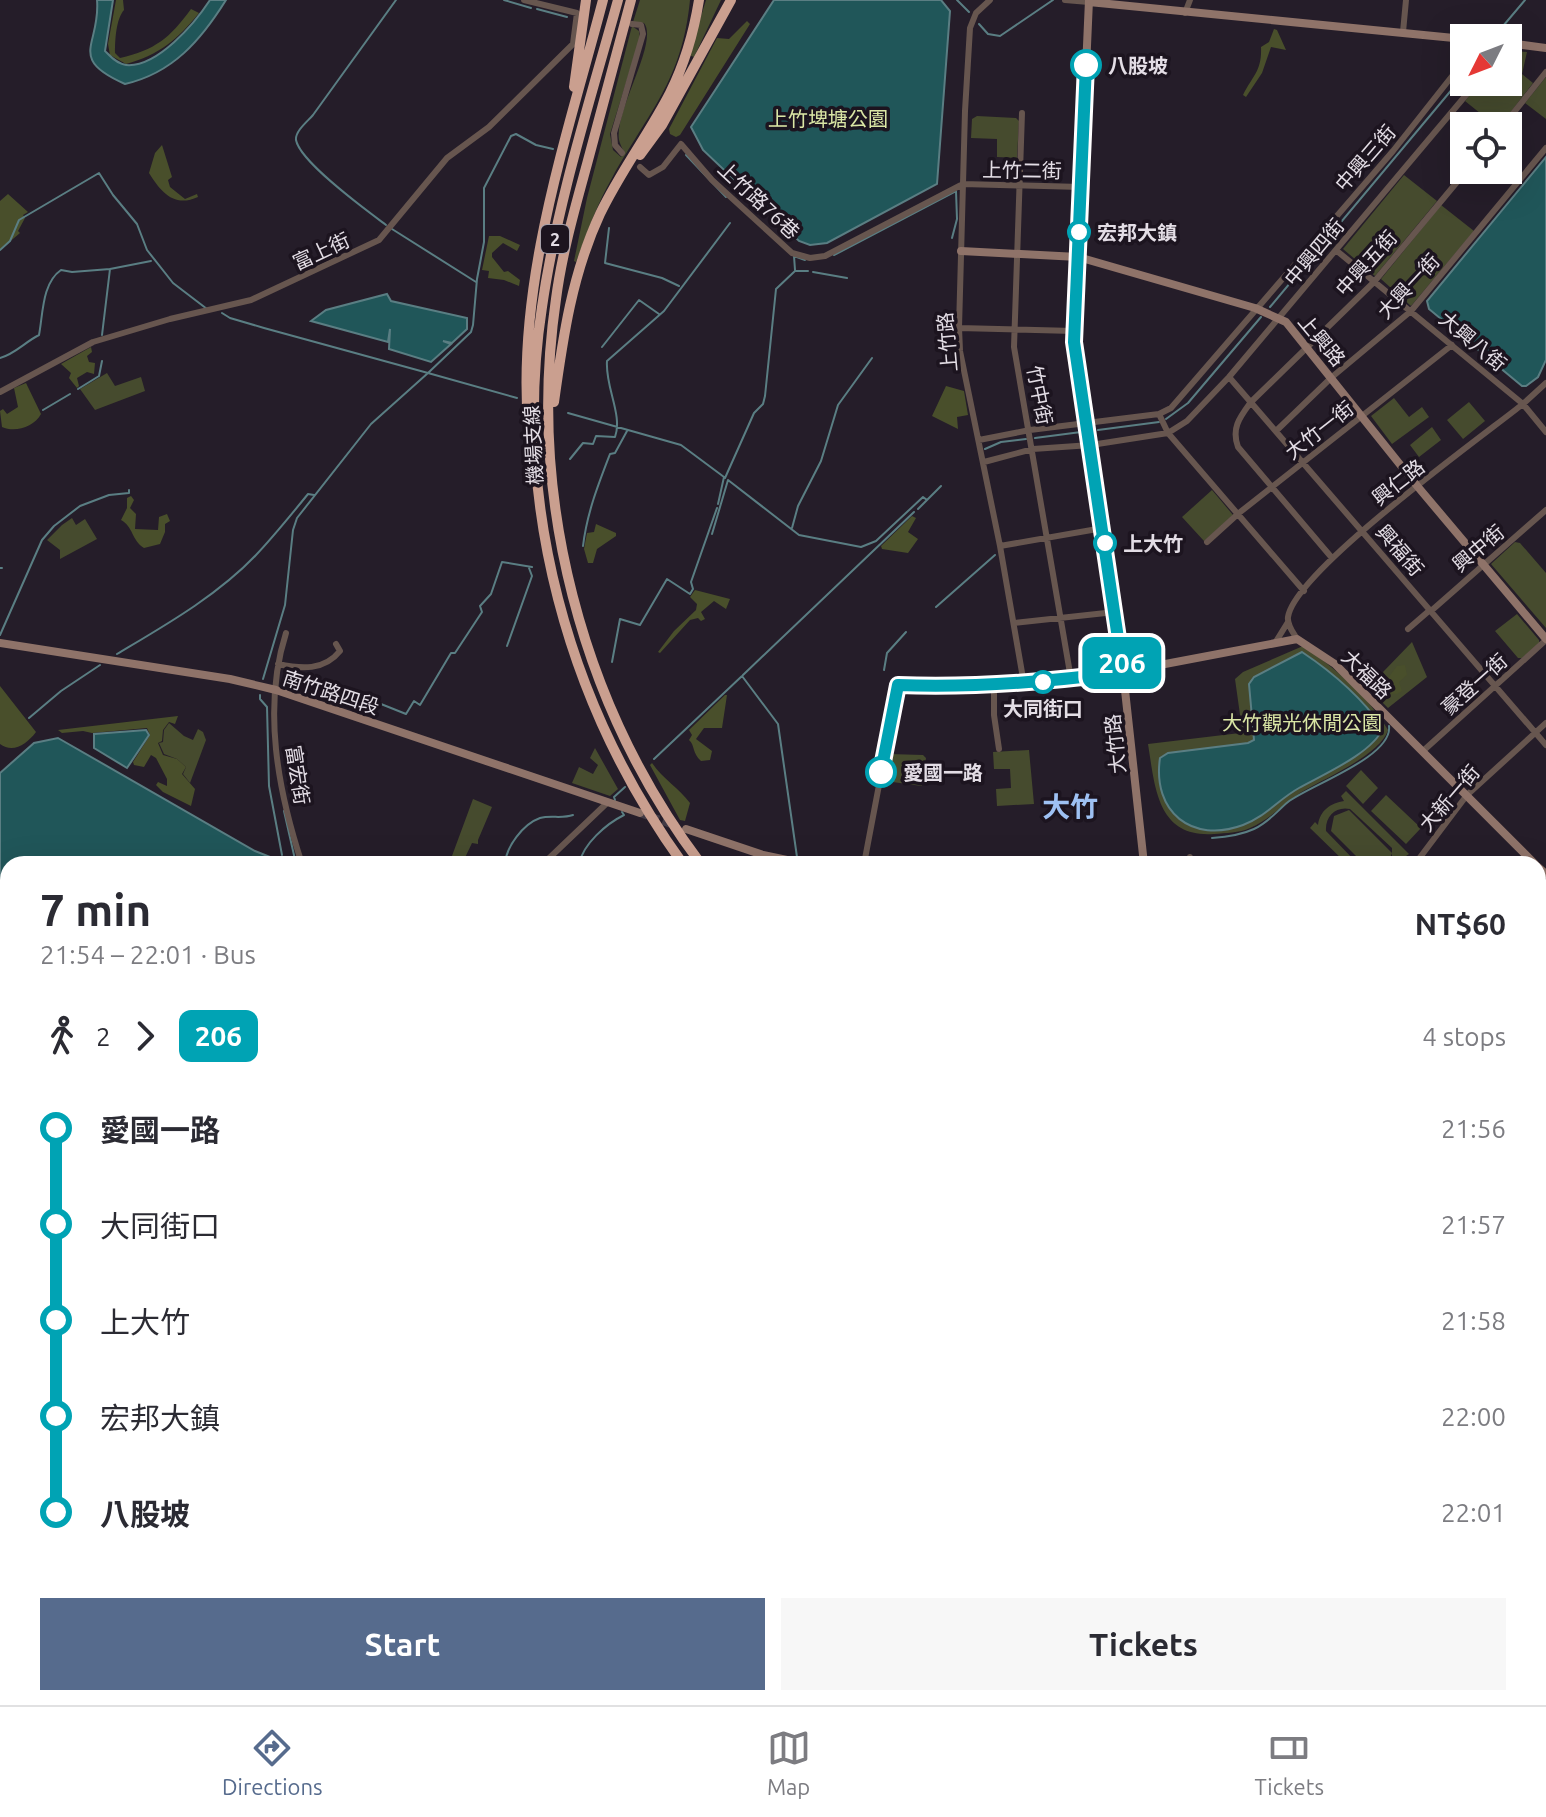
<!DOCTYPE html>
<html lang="en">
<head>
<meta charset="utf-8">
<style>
	body { margin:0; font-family:Ubuntu,"Noto Sans TC",sans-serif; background:#f7f7f7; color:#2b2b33; height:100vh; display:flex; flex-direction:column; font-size:30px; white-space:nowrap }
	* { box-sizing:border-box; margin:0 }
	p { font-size:26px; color:#7c7c81 }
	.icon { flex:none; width:44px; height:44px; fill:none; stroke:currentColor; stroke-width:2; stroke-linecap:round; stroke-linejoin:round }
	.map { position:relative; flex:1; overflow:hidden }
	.drawer { position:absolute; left:0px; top:856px; width:1546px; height:850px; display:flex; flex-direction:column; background:#fff; border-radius:24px 24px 0 0; box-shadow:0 8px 32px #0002 }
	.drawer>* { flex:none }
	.badge { padding:0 16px; border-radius:12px; font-size:28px; line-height:52px }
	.needle { width:52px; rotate:228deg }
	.tools { position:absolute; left:1450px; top:24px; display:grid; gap:16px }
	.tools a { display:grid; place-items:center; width:72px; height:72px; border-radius:0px; background:#fff; box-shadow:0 8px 32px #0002; font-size:40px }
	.map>.badge { position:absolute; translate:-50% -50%; box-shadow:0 0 0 4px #fff }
	.legs { display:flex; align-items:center; gap:12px; height:88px; padding:0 40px; font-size:26px }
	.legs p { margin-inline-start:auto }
	.overview { display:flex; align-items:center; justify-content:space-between; height:136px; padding:0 40px }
	h1 { font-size:44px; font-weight:700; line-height:60px }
	.action { display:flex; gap:16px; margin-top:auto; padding:16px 40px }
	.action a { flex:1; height:92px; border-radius:0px; background:#566b8d; color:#fff; font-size:32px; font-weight:700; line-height:92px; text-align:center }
	.action a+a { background:#f7f7f7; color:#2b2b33 }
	ul { padding:0 40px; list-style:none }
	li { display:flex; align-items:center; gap:28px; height:96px; font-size:30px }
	li i { display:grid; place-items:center; width:12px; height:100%; margin:0 10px; background:currentColor }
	li i::after { content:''; width:20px; height:20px; margin:-10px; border:6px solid; border-radius:50%; background:#fff }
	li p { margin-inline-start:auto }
	li:first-child i { background:linear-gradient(#0000 50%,currentColor 0) }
	li:last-child i { background:linear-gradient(currentColor 50%,#0000 0) }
	.menu { display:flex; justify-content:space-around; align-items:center; height:112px; border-top:2px solid #e1e1e2; background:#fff; font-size:22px; color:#7c7c81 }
	.menu a { display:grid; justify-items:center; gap:4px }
	.menu .on { color:#566b8d }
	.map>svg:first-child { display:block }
	.green { fill:#464b2e }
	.forest { fill:#494f2b }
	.water { fill:#205659; stroke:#5a7e83; stroke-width:2 }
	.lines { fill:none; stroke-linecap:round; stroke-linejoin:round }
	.stream { stroke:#5a7e83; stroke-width:2 }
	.river { stroke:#205659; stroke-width:10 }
	.secondary-tunnel { stroke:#423a45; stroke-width:8; stroke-dasharray:8 4; stroke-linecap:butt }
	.street { stroke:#67564f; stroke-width:6 }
	.secondary { stroke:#8f7369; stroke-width:8 }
	.highway { stroke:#ca9f8f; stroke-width:10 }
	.line-1-casing { stroke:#fff; stroke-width:18 }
	.line-1 { stroke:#00a3b4; stroke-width:12 }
	.stop-1-dot { fill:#fff; stroke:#00a3b4; stroke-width:4 }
	.labels { text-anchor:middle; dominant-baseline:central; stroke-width:7; stroke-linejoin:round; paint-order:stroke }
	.shield { fill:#1c141f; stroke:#a7a1aa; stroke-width:2 }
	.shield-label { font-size:18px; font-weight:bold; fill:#e3dde5 }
	.stop-label { font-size:20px; font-weight:bold; fill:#e3dde5; stroke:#1c141f; text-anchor:start }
	.park-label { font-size:20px; fill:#dae6a5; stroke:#1c141f }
	.street-label { font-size:20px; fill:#e3dde5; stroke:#1c141f }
	.district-label { font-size:28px; font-weight:bold; fill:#9ec1f3; stroke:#1c141f }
</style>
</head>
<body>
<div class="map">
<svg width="1546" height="1705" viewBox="0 0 1546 1705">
	<rect width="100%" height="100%" fill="#251d29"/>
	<path class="green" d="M 640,0 L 690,0 C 682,81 649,111 612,178 C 597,204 587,233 576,262 L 574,261 L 587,198 L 632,26 L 639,31 L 640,38 L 610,134 L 613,150 L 621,157 L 624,152 C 622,148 620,144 619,140 C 614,111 659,42 644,23 L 633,22 Z
		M 706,0 L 721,0 L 694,57 L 689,55 Z
		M 1508,50 L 1527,52 L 1522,74 L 1533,83 L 1500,126 L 1496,126 L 1465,101 L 1481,82 L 1508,82 Z
		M 1546,77 L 1546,119 L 1525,103 Z
		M 977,116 L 1016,118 L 1019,121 L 1017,158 L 997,157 L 997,139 L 971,138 L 972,119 Z
		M 1404,175 L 1437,201 L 1375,276 L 1343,249 Z
		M 1441,205 L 1474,231 L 1411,306 L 1381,279 Z
		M 107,373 L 115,386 L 141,377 L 145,391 L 95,410 L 80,389 Z
		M 1394,398 L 1409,417 L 1422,407 L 1429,417 L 1392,444 L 1371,416 Z
		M 1469,402 L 1485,421 L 1463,439 L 1447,420 Z
		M 1432,427 L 1441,440 L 1419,457 L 1410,445 Z
		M 1212,490 L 1233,515 L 1204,541 L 1182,517 Z
		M 72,518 L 76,525 L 85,519 L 97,539 L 60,559 L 60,550 L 47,540 L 62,525 Z
		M 1515,542 L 1520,543 L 1546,573 L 1546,628 L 1491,564 Z
		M 1517,614 L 1539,640 L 1539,643 L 1522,658 L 1518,658 L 1495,631 Z
		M 1412,642 L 1427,677 L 1388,708 L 1370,690 L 1385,675 L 1383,672 Z
		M 1303,646 C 1335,668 1369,697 1388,730 C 1381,754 1326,778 1305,790 C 1286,801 1271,819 1250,828 C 1239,833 1226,833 1214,834 C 1157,838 1155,787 1148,744 L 1240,733 L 1242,729 L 1235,679 L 1243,672 Z
		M 169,723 L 184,736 L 193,740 L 198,729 L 203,732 L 206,740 L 190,783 L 183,774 L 186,767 L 177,759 L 164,754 L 159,743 L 163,742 L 164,730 Z
		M 595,748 L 618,789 L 610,796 L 572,783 L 579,767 L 593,774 L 598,765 L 590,758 Z
		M 1029,750 L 1034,804 L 997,806 L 996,789 L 1011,788 L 1010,769 L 994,769 L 993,752 Z
		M 889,754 L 923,755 L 926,758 L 922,786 L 885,781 Z
		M 1361,770 L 1378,788 L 1363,804 L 1346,786 Z
		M 1346,791 L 1409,854 L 1403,858 L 1402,864 L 1392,864 L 1392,848 L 1350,809 C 1336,806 1325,816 1326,831 L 1358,864 L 1347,864 L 1310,828 L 1315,822 L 1318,825 C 1320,810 1331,803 1344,801 L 1341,796 Z
		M 1386,795 L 1421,828 L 1406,844 L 1371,811 Z
		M 473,799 L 492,807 L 478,840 L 478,844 L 472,843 L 462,864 L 449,864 Z
		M 1349,810 L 1392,853 L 1388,864 L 1364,864 L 1331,831 L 1334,816 Z"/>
	<path class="forest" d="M 116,0 L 123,0 L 124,10 C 116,19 115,40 115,53 L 120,58 C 155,50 170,38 191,9 L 199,13 C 178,39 159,55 126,64 L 110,55 L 108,44 Z
		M 747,21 L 750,24 L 680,135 L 676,137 L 670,134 L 669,129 L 717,38 L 729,39 Z
		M 1274,29 L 1277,30 L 1286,50 L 1271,47 L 1262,73 L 1246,97 L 1243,95 C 1253,75 1262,71 1261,47 L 1269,42 Z
		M 162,145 L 172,177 L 168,180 L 170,187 L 185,199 L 197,194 L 198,197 C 174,208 161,192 149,173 L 155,153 Z
		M 8,194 L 28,212 L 23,215 L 25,218 L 18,231 L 20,233 L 0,250 L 0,201 Z
		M 489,236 L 500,236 L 520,245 L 517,251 L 503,243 L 492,253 L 492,257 L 504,272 L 508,271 L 520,280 L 519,286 L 504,280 L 488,278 L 489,271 L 482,270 Z
		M 91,347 L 92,352 L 87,356 L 89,362 L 95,363 L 94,374 L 87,372 L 77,378 L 79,386 L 77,388 L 69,378 L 71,373 L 61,364 Z
		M 26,383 L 41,414 C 34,427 15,433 2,427 L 0,411 L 3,409 L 7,414 L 18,407 L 14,388 Z
		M 946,386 L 964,391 L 968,415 L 957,417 L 958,429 L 932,416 Z
		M 131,496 L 134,500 L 130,508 L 136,514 L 135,529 L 158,530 L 159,517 L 167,514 L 170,521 L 165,524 L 165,532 L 160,544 L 144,548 C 132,541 133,526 121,520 L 127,508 L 127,498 Z
		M 912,516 L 916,518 L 908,532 L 918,539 L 908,553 L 882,549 L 881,546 Z
		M 596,524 L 616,533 L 616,536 L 597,549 L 593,563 L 588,563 L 584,549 L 587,533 L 594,532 Z
		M 695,590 L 730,599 L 726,609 L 714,601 L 701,612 L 705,619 L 701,621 L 698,618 L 690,620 L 660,653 L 658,652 L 674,631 L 696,610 L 697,604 L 690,597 Z
		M 1405,665 L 1407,675 L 1399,682 L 1402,691 L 1397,694 L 1382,693 L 1380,689 L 1397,666 Z
		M 0,686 L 36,732 C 27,744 13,754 0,744 Z
		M 725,695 L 727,695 L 722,728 L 704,728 L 696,739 L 712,751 L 710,760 L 701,761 C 692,753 695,745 689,740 L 692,735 L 689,730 Z
		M 178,716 L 175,724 L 169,722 L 163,730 L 162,741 L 158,743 L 163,755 L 177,759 L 186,767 L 182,774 L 195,789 L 191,806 L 163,792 L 156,785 L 158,782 L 167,786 L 167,779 L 156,758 L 151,755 L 144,767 L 134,765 L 133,762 L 150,735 L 147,728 L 92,733 L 83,731 L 62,733 L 58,730 Z
		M 652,763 C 663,779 679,788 690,803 L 685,821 L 680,820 L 650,765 Z"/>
	<path class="water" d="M 97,0 L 113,0 L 105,51 C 110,56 117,64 126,65 C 157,68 195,23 210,0 L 226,0 C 201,40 173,73 125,84 C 66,58 101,45 97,0 Z
		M 774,0 L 941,0 L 950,11 L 937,184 L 827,243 L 810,245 L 799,241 L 703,150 L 691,127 Z
		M 1546,157 L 1546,360 L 1538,377 L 1526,386 L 1522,386 L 1429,309 L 1427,301 Z
		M 387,294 L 391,301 L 467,318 L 467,329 L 452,343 L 443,341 L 451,344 L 431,362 L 389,349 L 390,329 L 388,342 L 311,321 L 326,310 Z
		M 1302,652 C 1332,672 1362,698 1383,728 C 1373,753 1322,775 1299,788 C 1279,799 1265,817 1243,825 C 1192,844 1152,812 1160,758 L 1168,753 L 1248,743 L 1254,740 L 1249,684 L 1254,677 Z
		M 146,730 L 149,735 L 127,768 L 94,748 L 94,734 Z
		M 58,738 L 255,851 L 275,859 L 284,858 L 285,864 L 8,864 L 8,885 L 0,879 L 0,773 L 34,743 Z
		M 0,1620 L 8,1620 L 8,1698 L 268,1698 L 286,1705 L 0,1705 Z"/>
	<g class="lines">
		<path class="stream" d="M 504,0 L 531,8
			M 957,0 L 969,12
			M 537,9 L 567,17
			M 979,24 L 988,34 L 1000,36 L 1053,0
			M 1498,32 L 1525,0
			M 686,155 L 726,197
			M 386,225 C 366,210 300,162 296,140 C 295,131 308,121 313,115 L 396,0
			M 609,228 L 605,263 L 662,278 L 679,286
			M 392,229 L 476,282
			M 0,250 L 10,241 L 19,220 L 99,173 L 113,195 L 137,224 L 147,250 L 173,283 L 207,309
			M 834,255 L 956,191 L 957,219 L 952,238
			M 795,270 L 794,256 L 805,260
			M 813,272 L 847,278
			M 1270,307 L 1464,75
			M 222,313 L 230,318 L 264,328 L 428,373 L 471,332 L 473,325 L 477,279 L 484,242 L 484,188 L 511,136 L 516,134 L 536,145 L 553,149
			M 102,335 L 110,269 L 151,261
			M 602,347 L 639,300 L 659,314
			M 0,358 C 15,354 25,342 39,335 C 43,314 42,283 61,270 L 72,272 L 110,269
			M 78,389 L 99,376 L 102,361
			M 43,410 L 70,394
			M 568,413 L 681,445 L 724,477 L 718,504
			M 1166,419 L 1188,403 L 1261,317
			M 1098,430 L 1159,422
			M 1035,438 L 1081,432
			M 985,449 L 1001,442 L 1026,439
			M 570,459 L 583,443 L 593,444 L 596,436 L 615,437 C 623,415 605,387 607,361 L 664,311 L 730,223
			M 725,478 L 754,413 L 763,404 L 765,396 L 776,289 L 795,271 L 808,271
			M 918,509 L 941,486
			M 792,528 L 798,506 L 821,461 L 838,405 L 872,358
			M 712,534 L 728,480 L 799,535 L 861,547 L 876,541 L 923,497 L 927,500
			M 583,546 C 587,513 598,485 610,454 L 615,453 L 627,431
			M 0,568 L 2,568
			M 936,607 L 995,555
			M 0,635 L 42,540 L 54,526 L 80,506 L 109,495 L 129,493 L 129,490
			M 507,646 L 532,576 L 529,568
			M 117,654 C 164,626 217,596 256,555 C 274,536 291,515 308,494 L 314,495
			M 612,662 L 620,619 L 640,625 L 667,579 L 690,594 L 693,589 L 691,582 L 717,508
			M 884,670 L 887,653 L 906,632
			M 743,675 L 914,512
			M 263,679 L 285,605 L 293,530 L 297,518 L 371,424 L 428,373 L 517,398
			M 260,695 L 260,699 L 267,707 L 269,786 L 282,855
			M 372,714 L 381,704 L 406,714 L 414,701 L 420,705 L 451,653 L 455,653 L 482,612 L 480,606 L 491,594 L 502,562 L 532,567
			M 29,718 L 61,691 L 100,665
			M 654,759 L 742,676 L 778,724 L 797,857
			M 615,800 L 614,797 L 625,787
			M 284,811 L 296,864
			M 1212,838 C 1226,837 1241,835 1254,829 C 1269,822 1277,811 1288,802 C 1310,785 1393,757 1389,726
			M 505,864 C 506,847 523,824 540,818 C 551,815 562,819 573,815
			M 579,864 C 583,844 606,824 624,815 L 622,812
			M 0,1172 L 8,1174
			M 0,1575 L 8,1564
			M 981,1698 L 983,1705
			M 1332,1698 L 1334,1705
			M 809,1705 L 815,1698
			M 883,1705 L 887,1698
			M 1388,1705 L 1394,1698"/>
		<path class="river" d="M 1538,950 L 1546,945
			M 1538,1210 L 1546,1222
			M 1538,1528 L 1546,1512
			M 1436,1705 L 1440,1698"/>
		<path class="secondary-tunnel" d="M 640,813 L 677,826"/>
		<path class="street" d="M 990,0 L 976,13 L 970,28 L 965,111 L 959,328 L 960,351 L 1000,546 L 1024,684
			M 1065,0 L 1089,2
			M 1185,13 L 1190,0
			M 1403,32 L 1406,0
			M 1022,113 L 1014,347 L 1071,679
			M 1503,126 L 1546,72
			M 622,153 L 615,145 L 614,133 L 643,34 L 641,25 L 632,24
			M 640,167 L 649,175 L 663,167 L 681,144 L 712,180 L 792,253 L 810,258 L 825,256 L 963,184 L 1081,187
			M 1337,251 L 1523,404 L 1546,432
			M 959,328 L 1074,331
			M 1229,377 L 1546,745
			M 0,392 L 93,342 L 170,319 L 251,300 L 379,240 L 447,158 L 489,127 L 573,44 L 577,13 L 524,0
			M 1159,414 L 1168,433 L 1304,591
			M 1276,431 L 1332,377 L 1411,311 L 1546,148
			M 979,440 L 1030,430 L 1159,414 L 1171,408 L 1393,151 L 1464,61
			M 984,462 L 1033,449 L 1091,445 L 1168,433 L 1187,421 L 1229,377 L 1477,82
			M 1207,542 L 1239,513 L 1452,345
			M 1000,546 L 1103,528
			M 1332,558 L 1238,447 C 1231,428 1240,417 1251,402 L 1374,282 L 1467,170
			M 1431,611 L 1546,510
			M 1014,623 L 1115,612
			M 1408,629 L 1430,610
			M 286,633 C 262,708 278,791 302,864
			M 1297,639 C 1293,632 1287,625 1288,617 C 1295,571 1480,438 1523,404 L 1546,383
			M 1275,643 L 1288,622
			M 278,664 C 301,669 324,671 340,651 L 336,644
			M 994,685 L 994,715 L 999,749
			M 1423,751 L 1546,640
			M 1190,857 L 1191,864
			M 543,864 L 608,802
			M 864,864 L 898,685 L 1024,684 L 1123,672
			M 1415,864 L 1467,795 L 1546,723
			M 1538,883 L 1544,872
			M 1538,995 L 1546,983
			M 1538,1008 L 1546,1011
			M 1538,1143 L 1546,1155
			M 1538,1158 L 1546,1157
			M 1538,1229 L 1546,1239
			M 475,1705 L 477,1698
			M 700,1705 L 701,1698
			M 726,1705 L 741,1698"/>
		<path class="secondary" d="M 1089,0 L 1074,342 L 1123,672 L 1144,864
			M 1089,2 L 1464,39
			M 1508,43 L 1546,48
			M 961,251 L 1078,257 L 1255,308 L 1286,322 L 1418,487 L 1546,639
			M 0,643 L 230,679 L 276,690 L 640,813
			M 1123,672 L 1297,639 L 1335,664 L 1535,864
			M 686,829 L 763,855 L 806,864
			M 1538,867 L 1546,874
			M 1538,1289 L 1546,1279
			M 1538,1445 L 1546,1452
			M 1118,1705 L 1119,1698
			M 1124,1705 L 1125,1698"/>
		<path class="highway" d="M 618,0 C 590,101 557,203 542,307 C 512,502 568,705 683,864
			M 631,0 C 616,55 602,109 587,164 C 575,208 562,253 556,299 C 527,496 581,705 701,864
			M 574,87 L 586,0
			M 640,155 L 662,125 L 731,0
			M 554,402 C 563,337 572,274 600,214 C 620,172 649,134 670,93 C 684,65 694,31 699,0
			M 528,423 C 517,280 567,137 603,0
			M 1297,1698 L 1299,1705
			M 1313,1698 L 1316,1705"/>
	</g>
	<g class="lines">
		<g class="line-1-casing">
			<path id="line-1" d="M 881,772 L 898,685 C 974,688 1048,682 1123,672 L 1074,342 L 1086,65"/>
		</g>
		<use href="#line-1" class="line-1"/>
	</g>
	<g class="stop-1-dot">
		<circle cx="1086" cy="65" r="14"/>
		<circle cx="1079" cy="232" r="10"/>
		<circle cx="1105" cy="543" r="10"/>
		<circle cx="1043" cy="682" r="10"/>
		<circle cx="881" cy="772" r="14"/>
	</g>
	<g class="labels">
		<rect class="shield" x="541" y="225" width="28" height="28" rx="6"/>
		<g class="shield-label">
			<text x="555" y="239">2</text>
		</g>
		<g class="stop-label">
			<text x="1108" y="65">八股坡</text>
			<text x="1097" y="232">宏邦大鎮</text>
			<text x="1123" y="543">上大竹</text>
			<text x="1043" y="708" text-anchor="middle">大同街口</text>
			<text x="903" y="772">愛國一路</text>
		</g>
		<g class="park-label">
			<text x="828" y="118">上竹埤塘公園</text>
			<text x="1302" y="722">大竹觀光休閒公園</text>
		</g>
		<g class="street-label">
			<text transform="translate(1365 158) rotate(-49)">中興三街</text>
			<text transform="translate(1022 170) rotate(1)">上竹二街</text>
			<text transform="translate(759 200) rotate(43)">上竹路76巷</text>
			<text transform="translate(321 251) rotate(-25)">富上街</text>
			<text transform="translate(1314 252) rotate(-50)">中興四街</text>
			<text transform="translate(1366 263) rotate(-48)">中興五街</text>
			<text transform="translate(1408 286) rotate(-47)">大興一街</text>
			<text transform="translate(1322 340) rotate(50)">上興路</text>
			<text transform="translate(1473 341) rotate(40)">大興八街</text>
			<text transform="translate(947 342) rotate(-95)">上竹路</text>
			<text transform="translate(1040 395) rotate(79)">竹中街</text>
			<text transform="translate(1319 430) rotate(-38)">大竹一街</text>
			<text transform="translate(533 445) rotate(-93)">機場支線</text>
			<text transform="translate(1398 482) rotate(-38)">興仁路</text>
			<text transform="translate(1478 548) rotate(-40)">興中街</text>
			<text transform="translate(1400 550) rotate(49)">興福街</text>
			<text transform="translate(1367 674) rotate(44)">大福路</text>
			<text transform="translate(1474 684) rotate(-42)">豪登一街</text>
			<text transform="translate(331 692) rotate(18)">南竹路四段</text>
			<text transform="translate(1115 744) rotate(-96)">大竹路</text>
			<text transform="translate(298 775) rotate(81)">富宏街</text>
			<text transform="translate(1449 798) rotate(-49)">大新一街</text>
		</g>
		<g class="district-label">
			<text x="1070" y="806">大竹</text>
		</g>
	</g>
</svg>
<div class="tools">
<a><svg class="needle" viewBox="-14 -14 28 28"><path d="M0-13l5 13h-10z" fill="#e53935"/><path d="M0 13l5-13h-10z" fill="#7c7c81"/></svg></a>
<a><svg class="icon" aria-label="locate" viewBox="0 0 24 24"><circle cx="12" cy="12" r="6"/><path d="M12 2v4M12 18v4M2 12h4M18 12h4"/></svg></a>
</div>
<b class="badge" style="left:1122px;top:663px;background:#00a3b4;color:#fff">206</b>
<section class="drawer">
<div class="overview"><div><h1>7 min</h1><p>21:54 – 22:01 · Bus</p></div><b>NT$60</b></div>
<div class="legs"><svg class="icon" aria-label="walk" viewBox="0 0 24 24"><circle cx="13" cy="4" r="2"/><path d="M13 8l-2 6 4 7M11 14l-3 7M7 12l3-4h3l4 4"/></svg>2<svg class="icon" aria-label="forward" viewBox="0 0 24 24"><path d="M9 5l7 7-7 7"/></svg><b class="badge" style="background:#00a3b4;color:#fff">206</b><p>4 stops</p></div>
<ul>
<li><i style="color:#00a3b4"></i><b>愛國一路</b><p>21:56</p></li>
<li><i style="color:#00a3b4"></i><span>大同街口</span><p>21:57</p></li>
<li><i style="color:#00a3b4"></i><span>上大竹</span><p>21:58</p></li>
<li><i style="color:#00a3b4"></i><span>宏邦大鎮</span><p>22:00</p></li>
<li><i style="color:#00a3b4"></i><b>八股坡</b><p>22:01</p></li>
</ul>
<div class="action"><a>Start</a><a>Tickets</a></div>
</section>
</div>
<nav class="menu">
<a class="on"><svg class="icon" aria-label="directions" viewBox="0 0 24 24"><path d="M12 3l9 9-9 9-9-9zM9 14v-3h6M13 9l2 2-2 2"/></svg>Directions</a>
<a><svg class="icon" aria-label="map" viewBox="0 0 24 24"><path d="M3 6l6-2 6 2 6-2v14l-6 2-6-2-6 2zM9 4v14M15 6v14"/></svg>Map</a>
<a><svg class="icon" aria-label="tickets" viewBox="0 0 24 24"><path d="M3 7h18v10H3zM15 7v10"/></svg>Tickets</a>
</nav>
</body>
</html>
